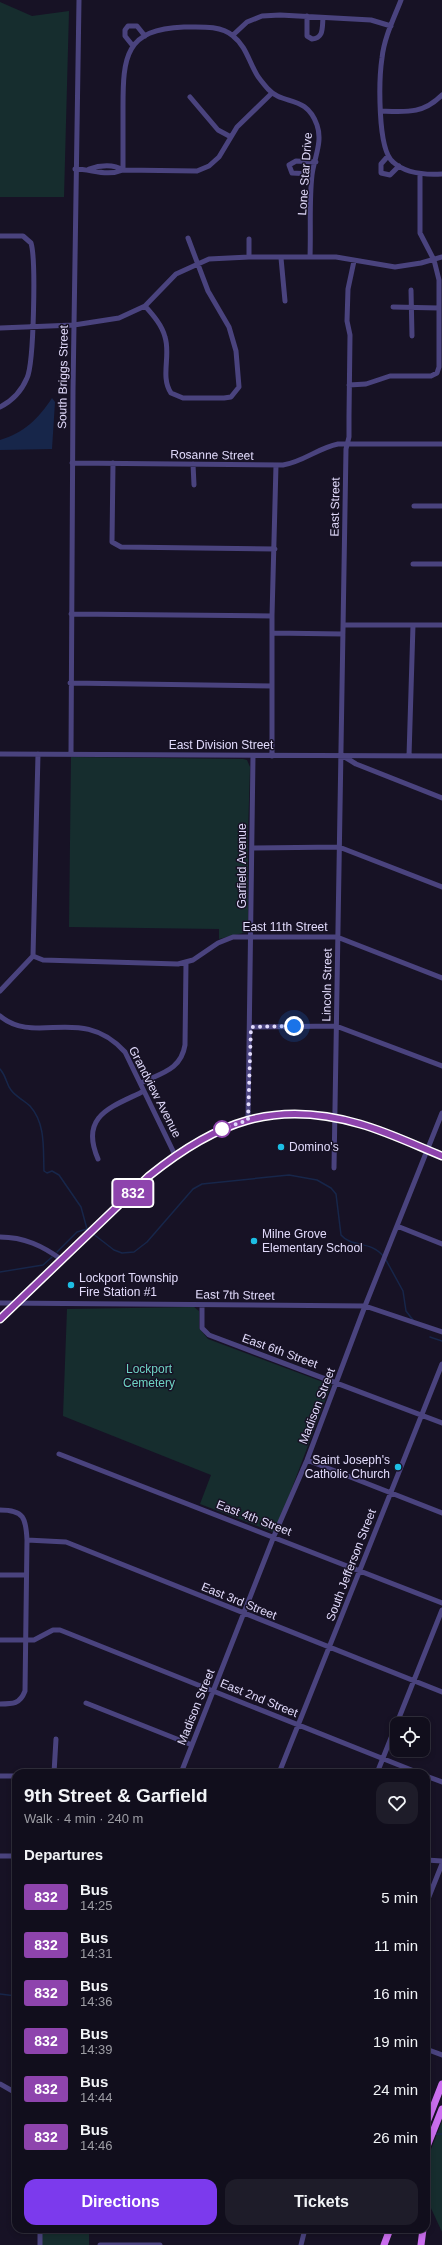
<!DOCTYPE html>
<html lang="en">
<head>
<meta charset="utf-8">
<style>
	body { margin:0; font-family:Arial,sans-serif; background:#1e1c29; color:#f1f3f6; height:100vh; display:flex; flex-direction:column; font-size:15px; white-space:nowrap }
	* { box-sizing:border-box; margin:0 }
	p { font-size:13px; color:#9c9ca3 }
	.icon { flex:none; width:22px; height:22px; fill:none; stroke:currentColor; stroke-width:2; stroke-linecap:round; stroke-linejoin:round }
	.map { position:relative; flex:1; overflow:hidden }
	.drawer { position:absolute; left:12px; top:1769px; width:418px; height:464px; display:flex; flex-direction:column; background:#110e1c; border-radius:12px; box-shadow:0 2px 6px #0003,0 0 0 1px #302e3b }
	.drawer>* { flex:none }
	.badge { padding:0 8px; border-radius:3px; font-size:14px; line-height:26px }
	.tools { position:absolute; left:390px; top:1717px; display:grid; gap:8px }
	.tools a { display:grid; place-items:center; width:40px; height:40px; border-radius:8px; background:#110e1c; box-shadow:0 2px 6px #0003,0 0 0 1px #302e3b; font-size:20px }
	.you { position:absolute; width:20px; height:20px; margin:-10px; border:3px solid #fff; border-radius:50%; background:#1a73e8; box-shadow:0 0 0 6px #1a73e833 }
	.map>.badge { position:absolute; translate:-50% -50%; box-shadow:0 0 0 2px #fff }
	h2 { padding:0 12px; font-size:15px; line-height:36px }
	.round { display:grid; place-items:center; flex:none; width:42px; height:42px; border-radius:12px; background:#1e1c29 }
	.summary { display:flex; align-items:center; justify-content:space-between; height:68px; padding:0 12px }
	h1 { font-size:19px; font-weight:600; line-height:30px }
	.cta { display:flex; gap:8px; margin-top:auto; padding:8px 12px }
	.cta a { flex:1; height:46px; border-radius:12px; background:#7c3aed; color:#fff; font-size:16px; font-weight:600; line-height:46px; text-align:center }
	.cta a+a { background:#1e1c29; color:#f1f3f6 }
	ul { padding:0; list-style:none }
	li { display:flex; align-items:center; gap:12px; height:48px; padding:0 12px }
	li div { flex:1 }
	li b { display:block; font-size:15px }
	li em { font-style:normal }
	li .badge { min-width:44px; font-weight:700; text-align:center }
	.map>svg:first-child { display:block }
	.green { fill:#162d2e }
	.water { fill:#17264a }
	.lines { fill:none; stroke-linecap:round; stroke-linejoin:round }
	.stream { stroke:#17264a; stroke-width:1.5 }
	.minor { stroke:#4a437e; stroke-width:5 }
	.major { stroke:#ca6eee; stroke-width:7 }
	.line-casing { stroke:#fff; stroke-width:9 }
	.line { stroke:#8e44ad; stroke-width:6 }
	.walk { stroke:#e1dafb; stroke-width:4; stroke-dasharray:0 7.2 }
	.stop-dot { fill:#fff; stroke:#8e44ad; stroke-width:2 }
	.poi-dot { fill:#1dbee4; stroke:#171225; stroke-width:1.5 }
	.labels { text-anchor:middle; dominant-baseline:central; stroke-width:3; stroke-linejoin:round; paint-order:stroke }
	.street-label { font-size:12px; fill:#e1dafb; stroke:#171225 }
	.poi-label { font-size:12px; fill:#e1dafb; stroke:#171225; text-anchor:start }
	.park-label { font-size:12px; fill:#6ed3c3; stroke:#171225 }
</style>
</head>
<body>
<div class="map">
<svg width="442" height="2245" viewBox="0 0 442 2245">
	<rect width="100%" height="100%" fill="#171225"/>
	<path class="green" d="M 0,2 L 32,16 L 69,11 L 64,197 L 0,197 Z
		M 71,757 L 243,759 L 247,760 L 250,767 L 248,833 L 248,928 L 247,932 L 219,939 L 219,929 L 69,927 Z
		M 194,1307 L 199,1311 L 199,1328 L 208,1339 L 331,1385 L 276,1530 L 273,1532 L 200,1504 L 211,1475 L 63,1416 L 67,1309 Z
		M 442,2121 L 442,2232 L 430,2206 L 430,2152 Z
		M 41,2229 L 89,2229 L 89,2245 L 41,2245 Z"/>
	<path class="water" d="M 52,398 L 55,402 L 52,449 L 0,450 L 0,440 C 24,433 39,418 52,398 Z"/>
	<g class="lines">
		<path class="stream" d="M 0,1069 C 7,1077 6,1084 11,1090 C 16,1097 24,1100 30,1106 C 46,1124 43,1149 44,1171 L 47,1173 L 52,1171 L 59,1175 L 81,1207 L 87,1229 L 89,1231
			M 92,1233 L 114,1250 L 122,1253 L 134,1252 L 147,1242 L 193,1189 L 202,1184 L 289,1175 L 317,1180 L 331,1188 L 336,1194 L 341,1235 C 352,1248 371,1240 384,1257
			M 57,1252 L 77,1232 L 87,1229
			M 386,1260 L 403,1291 L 406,1311 L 413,1320
			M 0,1272 L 43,1265 L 52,1257
			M 430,1337 L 442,1341
			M 0,1994 L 16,1996
			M 434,2134 L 442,2134"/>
		<path class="minor" d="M 401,0 C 394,18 384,38 382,58 C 379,78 377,149 393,162 C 406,174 425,175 442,174
			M 307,16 L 307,36 L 312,39 C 324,38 322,28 323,18
			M 233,35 L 247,22 L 262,16 L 280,15 L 371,20 L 391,26
			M 133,46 L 125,36 L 125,30 L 128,26 L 137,26 L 145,36
			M 190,97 L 218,130 L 231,137
			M 381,111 C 407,112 423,114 442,95
			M 388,156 L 381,164 L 381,173 L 390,175 L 399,166
			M 75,169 C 92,169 106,177 123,170 L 197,171 L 209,166 L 219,157 L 237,127 L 272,93
			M 89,169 C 100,165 114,164 123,170
			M 123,170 C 123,149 123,128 123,107 C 123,57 125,29 184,27 C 199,27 221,25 233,36 C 246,46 249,62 257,75 C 260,80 264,84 268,89 C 283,106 306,94 317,125 C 323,142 314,158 312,175 C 309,202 311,230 310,257
			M 312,174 L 292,173 L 289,165 L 296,161 L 316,162
			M 0,236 L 23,236 L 31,243 C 36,259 34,363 27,378 C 22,390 12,401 0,407
			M 249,257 L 249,239
			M 281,258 L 285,301
			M 411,290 L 412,336
			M 145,306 C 153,315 162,325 165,337 C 171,355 160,377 171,393 L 183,398 L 224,398 L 231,397 L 239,387 L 236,351 L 229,327 L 208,291 L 188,238
			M 393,307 L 439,308
			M 0,328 L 74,325 L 119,318 L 145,306 L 176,274 L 209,259 L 249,257 L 336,257 L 395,267 L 421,263 L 442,257
			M 349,385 L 366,384 L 390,376 L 431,376 L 437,373 L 439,367 L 439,280 L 434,260 L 420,233 L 420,174
			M 72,463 L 283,465 C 303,462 318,448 338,444 L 442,444
			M 113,463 L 112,542 L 121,547 L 275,549
			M 193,464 L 194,485
			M 414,506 L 442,506
			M 413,564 L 442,564
			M 71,614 L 272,616
			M 343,625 L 442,625
			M 272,633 L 343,634
			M 70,683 L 272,686
			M 0,754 L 442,756
			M 71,754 L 73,390 L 79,0
			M 272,756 L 272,616 L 276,465
			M 343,756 L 356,764 L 442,798
			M 409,756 L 413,625
			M 252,848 L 339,847 L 442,887
			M 33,956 L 38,754
			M 0,991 L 33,956 L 43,960 L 178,964 L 193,960 L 218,943 L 233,937 L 337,937 L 442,978
			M 0,1016 C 36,1046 82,1004 125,1052 L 175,1155
			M 251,1027 L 336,1026 L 442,1066
			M 141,1083 C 161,1073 181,1070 185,1045 L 186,963
			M 248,1119 L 253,756
			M 98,1159 C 79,1115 112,1107 144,1091
			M 334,1168 L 346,449 L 349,437 L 349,416 L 350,335 L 347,321 L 348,289 L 354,261
			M 397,1226 L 442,1244
			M 0,1237 C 24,1237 43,1246 62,1260
			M 0,1303 L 365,1306 L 442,1332
			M 202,1305 L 202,1328 L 209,1335 L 442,1423
			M 59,1454 L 442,1603
			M 307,1460 L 442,1513
			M 0,1510 C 24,1510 26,1518 27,1540 L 25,1691 C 20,1704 13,1704 0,1704
			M 27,1540 L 66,1542 L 442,1692
			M 0,1575 L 26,1575
			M 0,1640 L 34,1640 L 53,1630 L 60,1630 L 419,1773
			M 86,1703 L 192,1745
			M 54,1773 L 56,1739
			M 181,1773 L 274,1536 L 307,1460 L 365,1306 L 442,1113
			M 279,1773 L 442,1364
			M 377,1773 L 442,1610
			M 0,1776 L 16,1776
			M 426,1776 L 442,1782
			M 0,1856 L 16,1856
			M 426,1860 L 442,1861
			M 426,1904 L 442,1864
			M 426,2049 L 442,2055
			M 0,2084 L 16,2093
			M 40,2229 L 40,2245
			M 100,2245 L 160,2245
			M 301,2245 L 305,2229"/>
		<path class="major" d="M 0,1319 L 149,1176 C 215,1122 274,1099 360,1124 C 388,1132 415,1145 442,1156
			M 426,2125 L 442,2084
			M 426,2149 L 442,2109
			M 426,2187 L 426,2197
			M 384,2245 L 390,2229
			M 421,2245 L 423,2229"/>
	</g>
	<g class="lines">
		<g class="line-casing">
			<path id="line" d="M 0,1319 L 149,1176 C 216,1122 274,1099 360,1124 C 388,1132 415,1145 442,1156"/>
		</g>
		<use href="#line" class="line"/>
		<path class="walk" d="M 222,1129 L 248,1120 L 251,1027 L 294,1026"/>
	</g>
	<circle class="stop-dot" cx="222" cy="1129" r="8"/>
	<g class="poi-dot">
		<circle cx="281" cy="1147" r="4"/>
		<circle cx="254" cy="1241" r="4"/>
		<circle cx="71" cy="1285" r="4"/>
		<circle cx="398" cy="1467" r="4"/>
	</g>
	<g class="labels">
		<g class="street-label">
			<text transform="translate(305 174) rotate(-86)">Lone Star Drive</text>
			<text transform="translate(63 377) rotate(-89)">South Briggs Street</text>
			<text transform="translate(212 455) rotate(1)">Rosanne Street</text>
			<text transform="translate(335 507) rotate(-89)">East Street</text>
			<text x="221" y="745">East Division Street</text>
			<text transform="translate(242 866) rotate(-90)">Garfield Avenue</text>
			<text x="285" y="927">East 11th Street</text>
			<text transform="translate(327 985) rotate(-89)">Lincoln Street</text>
			<text transform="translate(155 1092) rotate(63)">Grandview Avenue</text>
			<text transform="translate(235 1295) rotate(1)">East 7th Street</text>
			<text transform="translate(280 1351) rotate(20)">East 6th Street</text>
			<text transform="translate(317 1406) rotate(-69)">Madison Street</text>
			<text transform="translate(254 1518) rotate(21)">East 4th Street</text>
			<text transform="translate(351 1565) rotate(-69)">South Jefferson Street</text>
			<text transform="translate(239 1601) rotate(22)">East 3rd Street</text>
			<text transform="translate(259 1698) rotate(22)">East 2nd Street</text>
			<text transform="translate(196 1707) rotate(-68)">Madison Street</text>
		</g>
		<g class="poi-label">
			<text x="289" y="1147">Domino's</text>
			<text x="262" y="1234">Milne Grove<tspan x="262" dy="14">Elementary School</tspan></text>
			<text x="79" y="1278">Lockport Township<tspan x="79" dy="14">Fire Station #1</tspan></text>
			<text x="390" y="1460" text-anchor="end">Saint Joseph's<tspan x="390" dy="14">Catholic Church</tspan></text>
		</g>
		<g class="park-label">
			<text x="149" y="1369">Lockport<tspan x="149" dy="14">Cemetery</tspan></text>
		</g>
	</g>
</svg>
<div class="tools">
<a><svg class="icon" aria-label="locate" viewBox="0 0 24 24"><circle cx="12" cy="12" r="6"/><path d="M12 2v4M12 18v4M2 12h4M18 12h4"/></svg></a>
</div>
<div class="you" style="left:294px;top:1026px"></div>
<b class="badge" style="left:133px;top:1193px;background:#8e44ad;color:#fff">832</b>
<section class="drawer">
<div class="summary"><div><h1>9th Street &amp; Garfield</h1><p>Walk · 4 min · 240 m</p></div><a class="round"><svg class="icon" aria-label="heart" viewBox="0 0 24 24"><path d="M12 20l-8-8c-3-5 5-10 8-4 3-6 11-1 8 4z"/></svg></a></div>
<h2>Departures</h2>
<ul>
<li><span class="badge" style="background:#8e44ad;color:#fff">832</span><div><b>Bus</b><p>14:25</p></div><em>5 min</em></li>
<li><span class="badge" style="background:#8e44ad;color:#fff">832</span><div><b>Bus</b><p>14:31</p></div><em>11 min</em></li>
<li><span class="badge" style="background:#8e44ad;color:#fff">832</span><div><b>Bus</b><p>14:36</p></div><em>16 min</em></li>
<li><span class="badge" style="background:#8e44ad;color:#fff">832</span><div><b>Bus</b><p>14:39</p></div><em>19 min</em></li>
<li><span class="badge" style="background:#8e44ad;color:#fff">832</span><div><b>Bus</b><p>14:44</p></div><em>24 min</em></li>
<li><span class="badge" style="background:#8e44ad;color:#fff">832</span><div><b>Bus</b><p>14:46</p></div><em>26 min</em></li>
</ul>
<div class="cta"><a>Directions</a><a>Tickets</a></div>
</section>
</div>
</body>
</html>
